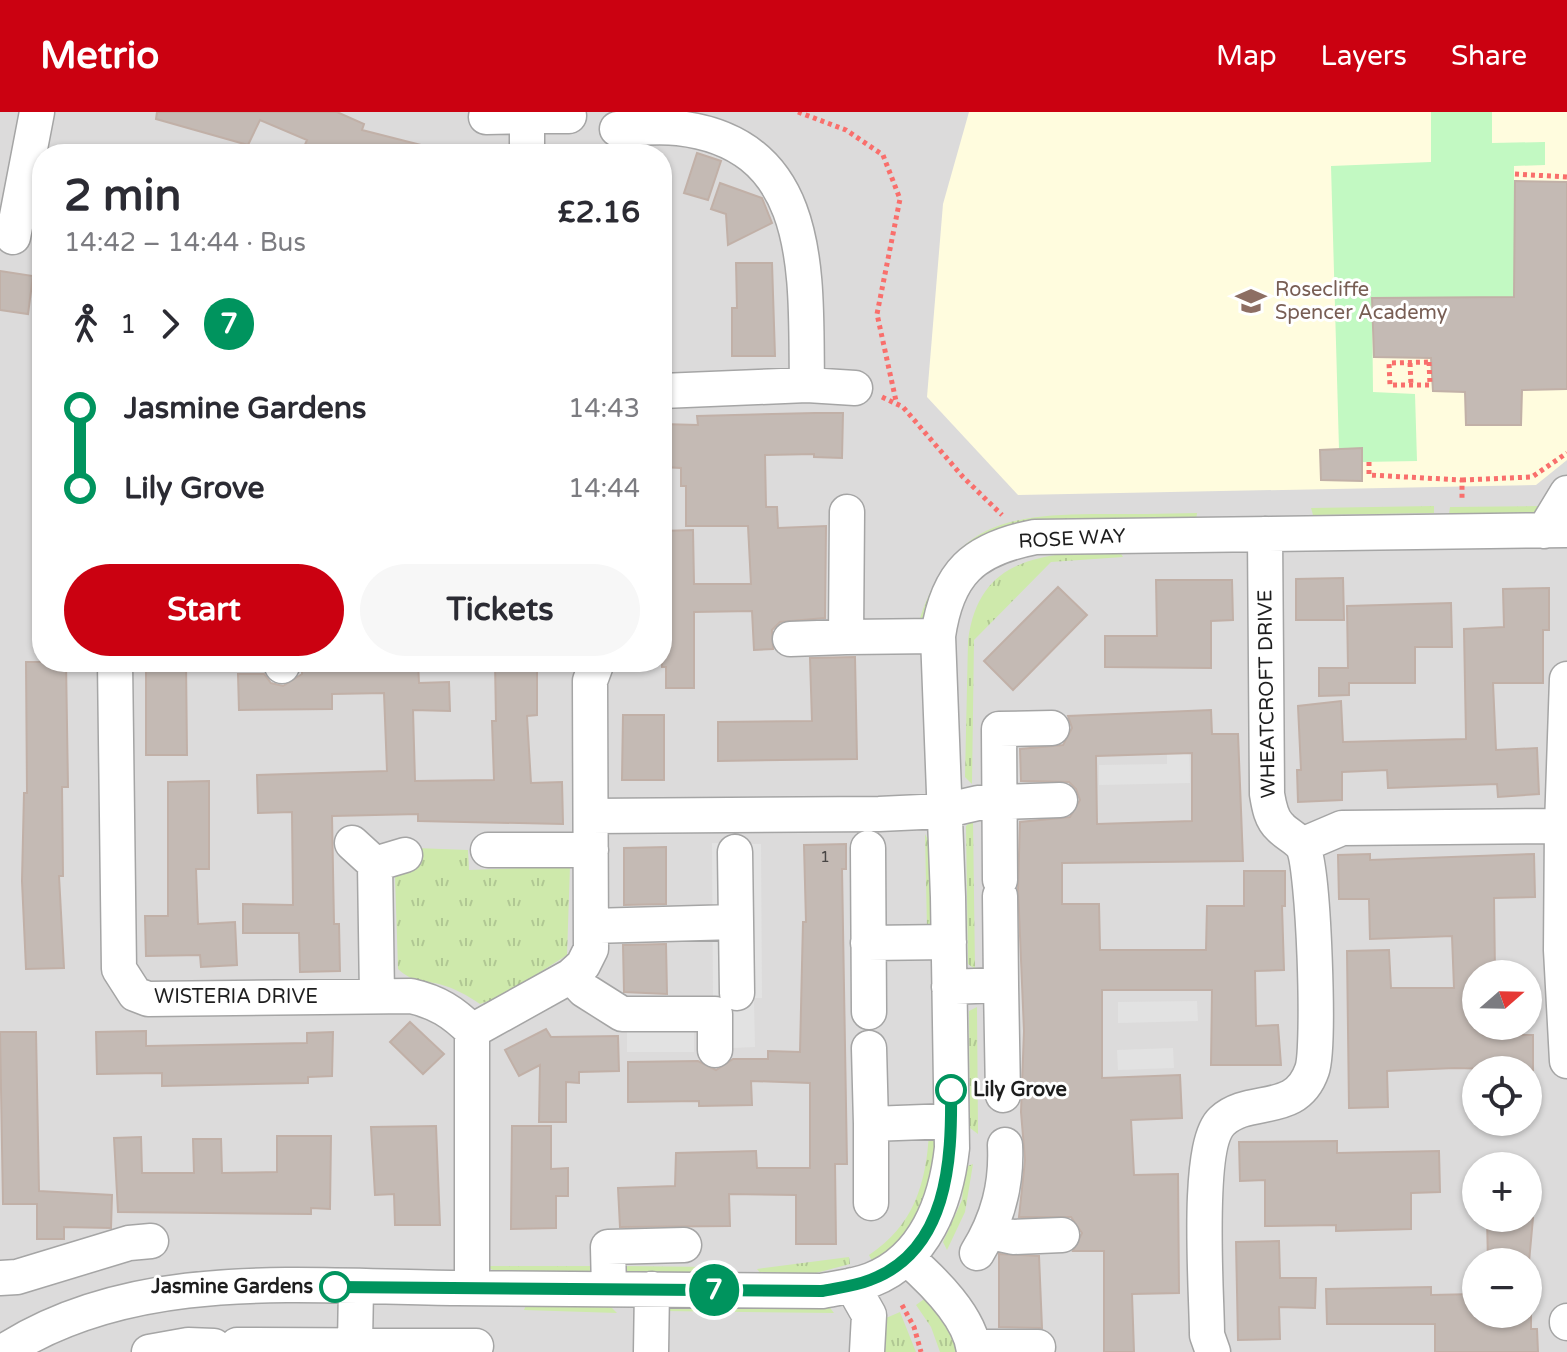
<!DOCTYPE html>
<html lang="en">
<head>
<meta charset="utf-8">
<style>
	body { margin:0; font-family:"Varela Round",sans-serif; background:#f7f7f7; color:#2b2b33; height:100vh; display:flex; flex-direction:column; font-size:30px; white-space:nowrap }
	* { box-sizing:border-box; margin:0 }
	p { font-size:26px; color:#7c7c81 }
	.icon { flex:none; width:44px; height:44px; fill:none; stroke:currentColor; stroke-width:2; stroke-linecap:round; stroke-linejoin:round }
	.map { position:relative; flex:1; overflow:hidden }
	.panel { position:absolute; left:32px; top:32px; width:640px; height:528px; display:flex; flex-direction:column; background:#fff; border-radius:32px; box-shadow:0 2px 6px #0004 }
	.panel>* { flex:none }
	.badge { padding:0 16px; border-radius:26px; font-size:28px; line-height:52px }
	.needle { width:52px; rotate:70deg }
	.tools { position:absolute; left:1462px; top:848px; display:grid; gap:16px }
	.tools a { display:grid; place-items:center; width:80px; height:80px; border-radius:50%; background:#fff; box-shadow:0 2px 6px #0004; font-size:40px }
	.map>.badge { position:absolute; translate:-50% -50%; box-shadow:0 0 0 4px #fff }
	.legs { display:flex; align-items:center; gap:12px; height:88px; padding:0 32px; font-size:26px }
	.legs p { margin-inline-start:auto }
	.head { display:flex; align-items:center; justify-content:space-between; height:136px; padding:0 32px }
	h1 { font-size:44px; font-weight:800; line-height:60px }
	.cta { display:flex; gap:16px; margin-top:auto; padding:16px 32px }
	.cta a { flex:1; height:92px; border-radius:48px; background:#cb0111; color:#fff; font-size:32px; font-weight:800; line-height:92px; text-align:center }
	.cta a+a { background:#f7f7f7; color:#2b2b33 }
	ul { padding:0 32px; list-style:none }
	li { display:flex; align-items:center; gap:28px; height:80px; font-size:30px }
	li i { display:grid; place-items:center; width:12px; height:100%; margin:0 10px; background:currentColor }
	li i::after { content:''; width:20px; height:20px; margin:-10px; border:6px solid; border-radius:50%; background:#fff }
	li p { margin-inline-start:auto }
	li:first-child i { background:linear-gradient(#0000 50%,currentColor 0) }
	li:last-child i { background:linear-gradient(currentColor 50%,#0000 0) }
	header { display:flex; align-items:center; gap:48px; box-sizing:border-box; height:112px; padding:0 40px; background:#cb0111; color:#fff }
	header strong { font-size:38px }
	nav { display:flex; gap:44px; margin-inline-start:auto; font-size:28px }
	.map>svg:first-child { display:block }
	.residential { fill:#dcdbdb; fill-rule:evenodd }
	.education { fill:#fffcde }
	.grass { fill:url(#grass-tufts) }
	.park { fill:#c2f9c2 }
	.parking { fill:#e2e2e2 }
	.building { fill:#c4bab4; stroke:#c1b0a7; stroke-width:2; fill-rule:evenodd }
	.lines { fill:none; stroke-linecap:round; stroke-linejoin:round }
	.minor-casing { stroke:#a5a5a5; stroke-width:37 }
	.path { stroke:#f96f6c; stroke-width:5; stroke-dasharray:4 4; stroke-linecap:butt }
	.minor { stroke:#fff; stroke-width:34 }
	.line-1-casing { stroke:#fff; stroke-width:18 }
	.line-1 { stroke:#00945e; stroke-width:12 }
	.stop-1-dot { fill:#fff; stroke:#00945e; stroke-width:4 }
	.labels { text-anchor:middle; dominant-baseline:central; stroke-width:6; stroke-linejoin:round; paint-order:stroke }
	.number-label { font-size:16px; fill:#484544 }
	.education-label { font-size:20px; fill:#785e54; stroke:#fff; text-anchor:start }
	.street-label { font-size:20px; fill:#1e1e1e; stroke:#fff }
	.stop-label { font-size:20px; font-weight:bold; fill:#1e1e1e; stroke:#fff; text-anchor:start }
</style>
</head>
<body>
<header>
<strong>Metrio</strong>
<nav><a>Map</a><a>Layers</a><a>Share</a></nav>
</header>
<div class="map">
<svg width="1567" height="1240" viewBox="0 0 1567 1240">
	<defs>
		<pattern id="grass-tufts" width="24" height="20" patternUnits="userSpaceOnUse" patternTransform="scale(2)"><rect width="24" height="20" fill="#cee9ab"/><path d="M3 7l-1-3M5 7V3M7 7l1-3M15 17l-1-3M17 17v-4M19 17l1-3" fill="none" stroke="#b0c793"/></pattern>
	</defs>
	<rect width="100%" height="100%" fill="#efebe4"/>
	<path class="residential" d="M 0,0 L 1567,0 L 1567,1240 L 0,1240 ZM 42,42 L 662,42 L 662,550 L 42,550 ZM 1476,862 L 1528,862 L 1528,914 L 1476,914 ZM 1476,958 L 1528,958 L 1528,1010 L 1476,1010 ZM 1476,1054 L 1528,1054 L 1528,1106 L 1476,1106 ZM 1476,1150 L 1528,1150 L 1528,1202 L 1476,1202 Z"/>
	<path class="education" d="M 969,0 L 1567,0 L 1567,348 L 1536,373 L 1018,383 L 927,285 L 943,92 Z"/>
	<path class="grass" d="M 1434,394 L 1434,401 L 1313,403 L 1311,396 Z
		M 1541,394 L 1541,401 L 1449,402 L 1450,395 Z
		M 1197,401 L 1196,409 L 1038,410 L 926,513 L 919,509 C 950,414 1002,403 1093,402 C 1128,402 1163,402 1197,401 Z
		M 1118,437 L 1123,445 L 1051,450 L 974,528 L 972,672 L 965,665 L 968,529 C 979,441 1047,443 1118,437 Z
		M 973,708 L 975,857 L 968,852 L 966,714 Z
		M 925,722 L 933,738 L 933,812 L 927,817 Z
		M 416,736 L 468,738 L 469,758 L 570,754 L 567,843 L 503,884 L 480,892 C 467,883 454,876 439,872 C 421,868 412,870 398,857 L 395,764 Z
		M 977,895 L 978,1022 L 970,1016 L 969,899 Z
		M 929,1021 L 935,1024 C 932,1081 923,1118 872,1149 L 869,1143 C 914,1113 926,1072 929,1021 Z
		M 973,1052 L 965,1100 L 947,1138 L 943,1130 L 962,1088 L 965,1055 Z
		M 849,1145 L 850,1152 L 816,1161 L 761,1162 L 757,1157 Z
		M 485,1154 L 596,1154 L 588,1161 L 497,1160 Z
		M 620,1154 L 715,1155 L 707,1162 L 624,1161 Z
		M 927,1185 L 959,1220 L 960,1240 L 940,1240 L 931,1215 L 916,1193 Z
		M 678,1192 L 827,1192 L 834,1201 L 663,1199 Z
		M 526,1193 L 609,1193 L 617,1201 L 524,1198 Z
		M 900,1200 L 916,1240 L 882,1240 L 879,1209 Z"/>
	<path class="park" d="M 1431,0 L 1492,0 L 1492,31 L 1545,30 L 1545,53 L 1514,54 L 1514,185 L 1372,186 L 1373,280 L 1415,282 L 1417,349 L 1362,350 L 1362,336 L 1339,337 L 1331,54 L 1431,50 Z"/>
	<path class="parking" d="M 1167,626 L 1189,626 L 1190,671 L 1099,673 L 1099,653 L 1167,652 Z
		M 712,731 L 761,732 L 762,886 L 713,886 Z
		M 754,889 L 755,935 L 733,936 L 733,890 Z
		M 1197,889 L 1198,909 L 1118,911 L 1118,890 Z
		M 627,918 L 694,918 L 694,940 L 627,940 Z
		M 1173,936 L 1174,956 L 1118,958 L 1117,938 Z"/>
	<path class="building" d="M 157,0 L 337,0 L 364,12 L 362,18 L 425,34 L 424,42 L 301,42 L 307,28 L 260,8 L 248,33 L 156,7 Z
		M 697,41 L 721,49 L 708,88 L 684,81 Z
		M 1515,69 L 1567,70 L 1567,277 L 1522,278 L 1521,313 L 1466,313 L 1465,280 L 1433,279 L 1431,246 L 1374,245 L 1372,186 L 1514,185 Z
		M 720,71 L 762,86 L 772,111 L 728,133 L 726,102 L 711,97 Z
		M 736,151 L 772,151 L 775,244 L 732,244 L 732,196 L 737,196 Z
		M 0,159 L 33,164 L 28,202 L 0,198 Z
		M 815,301 L 843,301 L 842,346 L 814,345 L 814,342 L 765,343 L 766,395 L 777,395 L 778,416 L 826,414 L 825,506 L 780,510 L 772,518 L 773,537 L 754,538 L 752,499 L 694,500 L 694,576 L 666,576 L 666,555 L 662,555 L 662,419 L 693,418 L 694,472 L 751,472 L 748,414 L 686,414 L 686,374 L 681,374 L 681,356 L 662,355 L 662,312 L 698,313 L 697,304 Z
		M 1362,336 L 1362,369 L 1321,368 L 1320,338 Z
		M 1343,466 L 1344,508 L 1296,508 L 1296,467 Z
		M 1156,468 L 1232,468 L 1233,508 L 1211,509 L 1211,556 L 1105,555 L 1105,524 L 1157,524 Z
		M 1058,475 L 1087,503 L 1013,578 L 984,549 Z
		M 1549,476 L 1549,518 L 1543,518 L 1543,571 L 1493,571 L 1496,638 L 1537,636 L 1539,682 L 1498,685 L 1497,672 L 1388,676 L 1387,658 L 1342,660 L 1342,688 L 1298,690 L 1297,658 L 1301,658 L 1298,594 L 1341,589 L 1343,630 L 1466,627 L 1464,517 L 1504,515 L 1503,477 Z
		M 1451,491 L 1452,535 L 1415,535 L 1415,571 L 1349,571 L 1349,583 L 1319,584 L 1319,556 L 1348,556 L 1347,494 Z
		M 855,545 L 857,647 L 718,649 L 718,610 L 812,609 L 810,546 Z
		M 26,550 L 66,550 L 68,675 L 62,675 L 63,764 L 59,764 L 64,856 L 26,857 L 22,769 L 24,681 L 27,681 Z
		M 146,550 L 186,550 L 187,643 L 146,643 Z
		M 302,550 L 418,550 L 419,571 L 449,570 L 450,599 L 413,598 L 415,669 L 494,668 L 492,609 L 496,609 L 495,550 L 537,550 L 537,603 L 527,604 L 531,671 L 562,670 L 563,712 L 418,709 L 418,702 L 332,704 L 334,812 L 339,812 L 340,859 L 300,860 L 299,821 L 243,821 L 243,792 L 293,793 L 292,700 L 258,701 L 257,663 L 387,659 L 384,581 L 332,582 L 332,597 L 239,598 L 238,562 L 264,562 L 271,571 L 283,574 L 302,562 Z
		M 1211,598 L 1212,622 L 1238,622 L 1243,749 L 1062,751 L 1062,792 L 1099,792 L 1100,838 L 1206,838 L 1207,794 L 1244,794 L 1244,759 L 1285,759 L 1285,794 L 1282,794 L 1284,858 L 1255,859 L 1256,914 L 1278,913 L 1281,953 L 1211,953 L 1212,878 L 1102,878 L 1102,966 L 1180,963 L 1182,1006 L 1131,1008 L 1134,1063 L 1178,1062 L 1179,1181 L 1132,1182 L 1134,1240 L 1104,1240 L 1104,1139 L 1073,1139 L 1082,1121 L 1071,1105 L 1019,1105 L 1025,1048 L 1021,1000 L 1024,919 L 1018,776 L 1020,710 L 1070,705 L 1080,688 L 1076,677 L 1069,670 L 1021,669 L 1020,637 L 1063,633 L 1072,616 L 1068,604 ZM 1192,641 L 1192,709 L 1097,712 L 1096,644 Z
		M 623,603 L 664,603 L 664,668 L 622,668 Z
		M 209,669 L 209,757 L 196,757 L 198,812 L 235,810 L 237,853 L 201,855 L 200,843 L 146,844 L 145,804 L 168,804 L 168,670 Z
		M 846,732 L 846,757 L 842,757 L 847,1052 L 835,1052 L 836,1132 L 796,1132 L 796,1083 L 729,1082 L 730,1114 L 620,1115 L 618,1076 L 675,1074 L 676,1041 L 756,1039 L 757,1056 L 810,1056 L 810,971 L 751,969 L 752,993 L 699,994 L 699,989 L 628,990 L 628,950 L 698,949 L 716,958 L 733,947 L 768,947 L 768,939 L 800,940 L 803,810 L 806,810 L 804,733 Z
		M 666,735 L 666,792 L 624,793 L 624,736 Z
		M 1370,742 L 1370,748 L 1534,742 L 1535,785 L 1494,786 L 1495,862 L 1476,862 L 1476,914 L 1483,914 L 1483,923 L 1533,923 L 1533,958 L 1454,956 L 1387,959 L 1388,995 L 1349,996 L 1347,839 L 1389,838 L 1391,876 L 1454,876 L 1452,824 L 1370,827 L 1369,787 L 1339,787 L 1338,743 Z
		M 666,832 L 667,882 L 624,880 L 623,833 Z
		M 410,910 L 444,942 L 423,962 L 390,930 Z
		M 546,917 L 551,925 L 618,924 L 619,959 L 579,960 L 579,971 L 566,970 L 566,1010 L 539,1010 L 540,953 L 519,964 L 505,938 Z
		M 146,919 L 146,934 L 307,931 L 307,921 L 333,920 L 332,964 L 308,965 L 308,971 L 162,974 L 162,961 L 97,962 L 96,920 Z
		M 0,920 L 36,920 L 39,1079 L 112,1083 L 111,1116 L 64,1115 L 64,1127 L 37,1127 L 37,1092 L 3,1092 Z
		M 436,1014 L 440,1113 L 395,1113 L 394,1082 L 375,1083 L 371,1015 Z
		M 512,1014 L 551,1014 L 551,1057 L 568,1056 L 568,1084 L 556,1084 L 556,1116 L 511,1117 Z
		M 277,1024 L 331,1024 L 330,1097 L 311,1096 L 311,1102 L 118,1100 L 114,1026 L 141,1025 L 142,1061 L 194,1061 L 193,1027 L 221,1027 L 222,1061 L 277,1060 Z
		M 1337,1029 L 1337,1041 L 1439,1039 L 1440,1080 L 1411,1081 L 1411,1117 L 1336,1119 L 1336,1113 L 1265,1114 L 1265,1068 L 1240,1069 L 1239,1030 Z
		M 1487,1106 L 1533,1106 L 1529,1150 L 1488,1150 Z
		M 1279,1129 L 1280,1166 L 1316,1166 L 1315,1196 L 1279,1195 L 1280,1227 L 1238,1228 L 1236,1130 Z
		M 999,1142 L 1039,1144 L 1042,1216 L 999,1215 Z
		M 1431,1175 L 1431,1183 L 1476,1182 L 1476,1202 L 1531,1202 L 1531,1217 L 1537,1217 L 1538,1240 L 1435,1240 L 1435,1212 L 1327,1212 L 1326,1177 Z"/>
	<g class="lines">
		<g class="minor-casing">
			<path id="minor" d="M 527,4 L 569,4
				M 486,5 L 527,4 L 527,42
				M 617,17 C 637,16 658,14 678,16 C 818,32 805,168 807,273
				M 13,125 L 37,0
				M 662,279 L 807,273 L 855,276
				M 847,400 L 846,525 L 938,524
				M 1544,419 L 1567,381
				M 790,527 L 846,525
				M 115,550 L 119,857 L 135,882 L 148,887 L 411,884 C 437,890 453,900 472,919
				M 282,550 L 282,554
				M 591,704 L 879,702 L 943,699 L 978,691 L 1060,688
				M 1562,714 L 1561,838 L 1567,949
				M 352,731 L 375,752 L 405,743
				M 1302,733 L 1342,716 L 1562,714 L 1567,567
				M 868,736 L 869,900
				M 488,738 L 591,738
				M 735,740 L 737,881
				M 375,752 L 377,884
				M 1000,768 L 999,617 L 1052,616
				M 591,814 L 736,810
				M 868,831 L 949,830
				M 571,864 L 584,878 L 622,902 L 715,902 L 715,938
				M 1001,873 L 1003,983
				M 949,875 L 1001,873 L 1000,784
				M 472,919 L 571,864 L 583,853 L 591,837 L 590,569 L 597,550
				M 472,919 L 472,1176
				M 869,936 L 871,1012 L 951,1009
				M 871,1012 L 871,1091
				M 990,1120 L 1013,1125 L 1062,1123
				M 977,1141 C 998,1107 1007,1073 1005,1033
				M 907,1146 C 932,1168 971,1205 974,1240
				M 0,1166 L 17,1165 L 129,1131 L 151,1129
				M 852,1173 L 869,1203 L 867,1240
				M 609,1177 L 608,1135 L 684,1133
				M 1567,1209 L 1567,1211
				M 355,1232 L 356,1175
				M 237,1233 L 476,1234
				M 974,1235 L 1038,1235
				M 3,1240 C 136,1154 306,1175 458,1176 C 579,1177 700,1178 822,1179 C 837,1176 855,1174 871,1168 C 925,1147 946,1090 952,1036 L 948,785 L 938,524 C 947,461 973,437 1035,425 L 1567,418
				M 149,1240 L 188,1233 L 214,1234
				M 651,1240 L 652,1177
				M 1213,1240 L 1207,1223 C 1207,1182 1195,1034 1222,1009 C 1250,983 1296,1005 1312,958 C 1320,936 1314,756 1303,735 C 1298,727 1286,722 1280,715 C 1271,707 1269,694 1267,682 L 1265,422"/>
		</g>
		<path class="path" d="M 798,0 L 846,18 L 883,43 L 900,87 L 877,202 L 896,289
			M 1515,62 L 1567,65
			M 1429,250 L 1430,273 L 1390,273 L 1389,251 Z
			M 1410,251 L 1411,273
			M 882,285 L 903,295 L 963,365 L 1002,403
			M 1369,350 L 1369,363 L 1462,368 L 1462,388
			M 1462,368 L 1532,365 L 1567,341
			M 902,1193 L 914,1215 L 921,1240"/>
		<use href="#minor" class="minor"/>
	</g>
	<g class="lines">
		<g class="line-1-casing">
			<path id="line-1" d="M 335,1175 L 822,1179 C 837,1176 855,1174 870,1168 C 948,1139 952,1049 951,978"/>
		</g>
		<use href="#line-1" class="line-1"/>
	</g>
	<defs>
		<g id="school-bare" transform="scale(2.4)"><path d="M0-5L7-2L0 1L-7-2ZM-4 1L0 2.5L4 1V4Q0 6-4 4Z" fill="#8d6e63" stroke="#fff" stroke-width="2.5" paint-order="stroke"/></g>
	</defs>
	<g fill-rule="evenodd">
		<use href="#school-bare" x="1251" y="189"/>
	</g>
	<g class="stop-1-dot">
		<circle cx="951" cy="978" r="14"/>
		<circle cx="335" cy="1175" r="14"/>
	</g>
	<g class="labels">
		<g class="number-label">
			<text x="825" y="745">1</text>
		</g>
		<g class="education-label">
			<text x="1275" y="178">Rosecliffe<tspan x="1275" dy="23">Spencer Academy</tspan></text>
		</g>
		<g class="street-label">
			<text transform="translate(1072 427) rotate(-3)">ROSE WAY</text>
			<text transform="translate(1267 582) rotate(-91)">WHEATCROFT DRIVE</text>
			<text x="236" y="885">WISTERIA DRIVE</text>
		</g>
		<g class="stop-label">
			<text x="973" y="978">Lily Grove</text>
			<text x="313" y="1175" text-anchor="end">Jasmine Gardens</text>
		</g>
	</g>
</svg>
<div class="tools">
<a><svg class="needle" viewBox="-14 -14 28 28"><path d="M0-13l5 13h-10z" fill="#e53935"/><path d="M0 13l5-13h-10z" fill="#7c7c81"/></svg></a>
<a><svg class="icon" aria-label="locate" viewBox="0 0 24 24"><circle cx="12" cy="12" r="6"/><path d="M12 2v4M12 18v4M2 12h4M18 12h4"/></svg></a>
<a>+</a>
<a>−</a>
</div>
<b class="badge" style="left:714px;top:1178px;background:#00945e;color:#fff">7</b>
<section class="panel">
<div class="head"><div><h1>2 min</h1><p>14:42 – 14:44 · Bus</p></div><b>£2.16</b></div>
<div class="legs"><svg class="icon" aria-label="walk" viewBox="0 0 24 24"><circle cx="13" cy="4" r="2"/><path d="M13 8l-2 6 4 7M11 14l-3 7M7 12l3-4h3l4 4"/></svg>1<svg class="icon" aria-label="forward" viewBox="0 0 24 24"><path d="M9 5l7 7-7 7"/></svg><b class="badge" style="background:#00945e;color:#fff">7</b></div>
<ul>
<li><i style="color:#00945e"></i><b>Jasmine Gardens</b><p>14:43</p></li>
<li><i style="color:#00945e"></i><b>Lily Grove</b><p>14:44</p></li>
</ul>
<div class="cta"><a>Start</a><a>Tickets</a></div>
</section>
</div>
</body>
</html>
